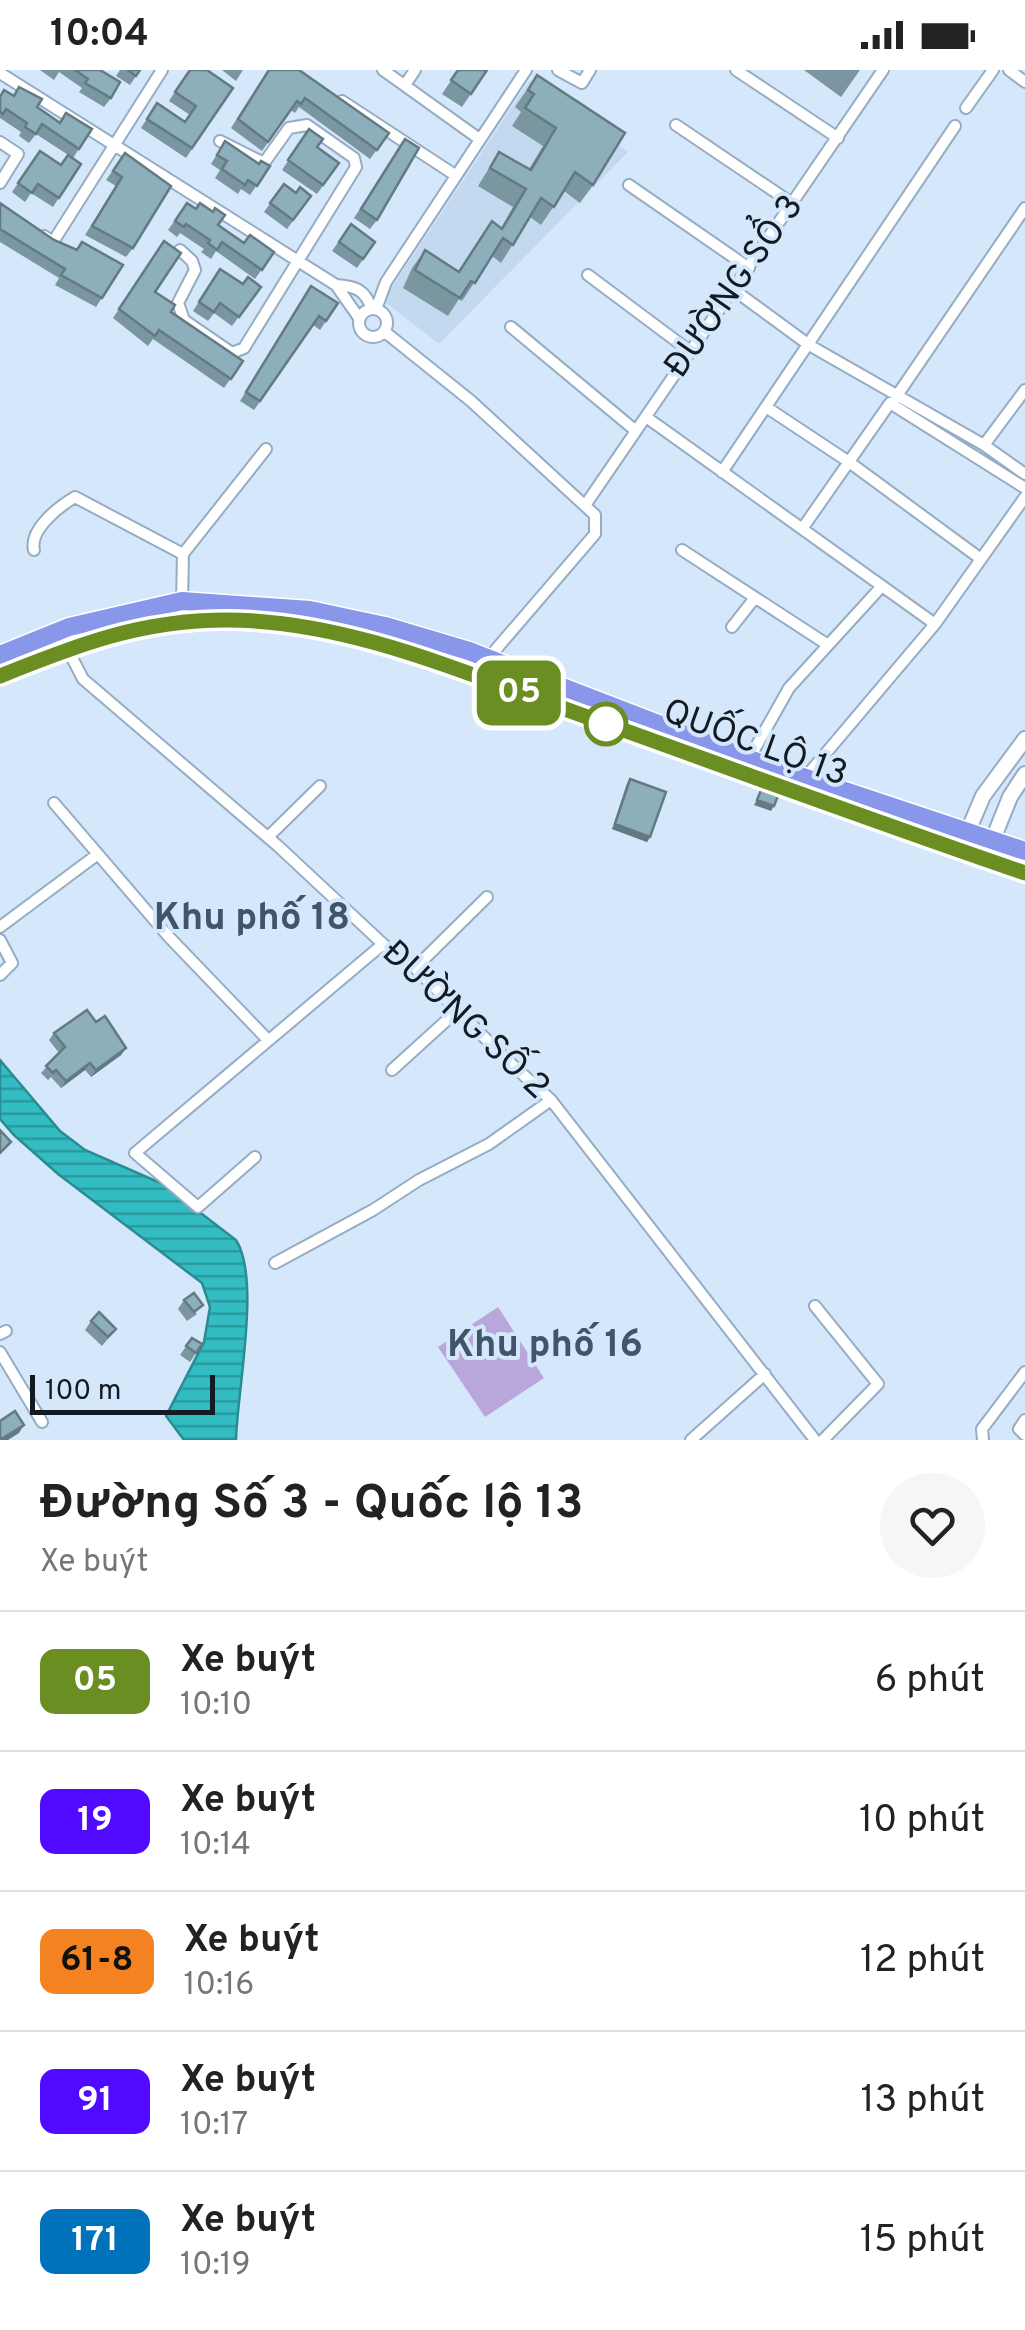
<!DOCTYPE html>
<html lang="vi">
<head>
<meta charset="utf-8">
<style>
	body { margin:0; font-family:Overpass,sans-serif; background:#f6f6f6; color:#222; height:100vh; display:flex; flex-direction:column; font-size:38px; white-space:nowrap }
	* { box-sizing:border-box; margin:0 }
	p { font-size:32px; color:#767676 }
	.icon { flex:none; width:55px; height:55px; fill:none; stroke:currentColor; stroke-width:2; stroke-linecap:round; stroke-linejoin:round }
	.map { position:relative; height:1370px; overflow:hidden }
	.drawer { display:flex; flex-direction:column; background:#fff; flex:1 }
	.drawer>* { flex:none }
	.badge { padding:0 20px; border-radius:15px; font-size:35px; line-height:65px }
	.scale { position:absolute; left:30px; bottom:25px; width:185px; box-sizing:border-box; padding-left:10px; border:5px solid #121a23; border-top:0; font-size:28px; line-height:35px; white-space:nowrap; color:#121a23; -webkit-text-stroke:8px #d5e7fb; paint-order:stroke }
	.map>.badge { position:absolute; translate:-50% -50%; box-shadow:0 0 0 5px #fff }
	.round { display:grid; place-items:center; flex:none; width:105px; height:105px; border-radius:52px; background:#f6f6f6 }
	.headline { display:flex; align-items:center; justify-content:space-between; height:170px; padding:0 40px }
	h1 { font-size:48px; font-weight:700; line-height:75px }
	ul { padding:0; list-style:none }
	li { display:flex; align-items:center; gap:30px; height:140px; padding:0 40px; border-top:2px solid #e0e0e0 }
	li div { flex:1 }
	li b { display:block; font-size:38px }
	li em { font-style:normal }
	li .badge { min-width:110px; font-weight:700; text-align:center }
	.status { display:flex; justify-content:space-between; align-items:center; height:70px; padding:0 50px; background:#fff; direction:ltr }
	.status svg { height:28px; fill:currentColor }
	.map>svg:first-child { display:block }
	.built { fill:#c3d9f0 }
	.pitch { fill:#b9a7db }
	.water { fill:url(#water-rules); stroke:#298c92; stroke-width:2.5 }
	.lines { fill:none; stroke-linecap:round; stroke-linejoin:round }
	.street-casing { stroke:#96acc3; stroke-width:14 }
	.secondary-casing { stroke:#96acc3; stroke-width:18 }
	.highway-casing { stroke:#fff; stroke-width:21 }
	.street { stroke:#fff; stroke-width:10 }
	.secondary { stroke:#fff; stroke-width:14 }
	.highway { stroke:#8897e9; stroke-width:18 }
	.wall { fill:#7996a1 }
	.shaded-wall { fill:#637a83 }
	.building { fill:#8daebb; stroke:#637a83; stroke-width:2.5 }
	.line-casing { stroke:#fff; stroke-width:22 }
	.line { stroke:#6b8e23; stroke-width:15 }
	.stop-dot { fill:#fff; stroke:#6b8e23; stroke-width:5 }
	.labels { text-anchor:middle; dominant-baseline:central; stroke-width:8; stroke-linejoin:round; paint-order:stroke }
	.street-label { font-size:35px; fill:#121a23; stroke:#d5e7fb }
	.neighbourhood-label { font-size:38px; font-weight:bold; fill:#415569; stroke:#d5e7fb }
</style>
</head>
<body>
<div class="status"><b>10:04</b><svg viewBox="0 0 49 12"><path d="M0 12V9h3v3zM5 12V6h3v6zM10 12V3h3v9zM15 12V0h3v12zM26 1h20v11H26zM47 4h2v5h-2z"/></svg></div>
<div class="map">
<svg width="1025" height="1370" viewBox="0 0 1025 1370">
	<defs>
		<pattern id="water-rules" width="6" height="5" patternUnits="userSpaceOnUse" patternTransform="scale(2.5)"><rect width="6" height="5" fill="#33bdc2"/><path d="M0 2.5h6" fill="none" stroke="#2a999d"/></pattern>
	</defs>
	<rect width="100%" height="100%" fill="#d5e7fb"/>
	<path class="built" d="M 530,10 L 628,82 L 439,274 L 385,232 L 390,220 Z"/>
	<path class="pitch" d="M 498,1237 L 544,1308 L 485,1347 L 438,1277 Z"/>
	<path class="water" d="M 0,990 L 60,1061 L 85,1080 L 163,1114 L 236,1170 C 261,1209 237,1321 236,1370 L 184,1370 L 166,1346 L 204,1272 L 210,1237 L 202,1213 L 58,1104 L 14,1065 L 0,1049 Z"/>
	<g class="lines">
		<g class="street-casing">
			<path id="street" d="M 383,0 L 478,68
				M 558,0 L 582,13 L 590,0
				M 736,0 L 838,68
				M 1009,0 L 1025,12
				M 0,3 L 336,215 C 356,216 365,220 372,239
				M 405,15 L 415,0
				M 342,31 L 455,105
				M 966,38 L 993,0
				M 676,55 L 793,134
				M 0,72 L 18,84 L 0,113
				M 629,115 L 749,198
				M 44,166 L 53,172 L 162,0
				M 180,180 L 192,191 L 195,200 L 178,233 L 184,250 L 232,283 L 244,278 L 356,97 L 354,88 L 307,55 L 289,58 L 264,93 L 220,71
				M 588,205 L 691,282
				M 336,215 L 359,248
				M 734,220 L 809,275 L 984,375 L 1025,404
				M359 253a14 14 0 1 1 28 0a14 14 0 1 1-28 0Z
				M 376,239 L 386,212 L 526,0
				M 511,257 L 636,361
				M 385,262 L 471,331 L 595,445 L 595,464 L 474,605
				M 896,327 L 1025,138
				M 766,337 L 849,392 L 981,489
				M 646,347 L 935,554
				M 984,375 L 1025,320
				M 722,402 L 955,56
				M 586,434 L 883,0
				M 802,459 L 890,333 L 1025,418
				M 34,480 C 29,460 58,437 75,427 L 183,484
				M 682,480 L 828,575
				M 182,531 L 183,484 L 266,379
				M 732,557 L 754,529
				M 68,580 L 83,609 L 278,776 L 383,874 L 415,898 L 507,990 L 551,1030 L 815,1370
				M 749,689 L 789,618 L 882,516
				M 804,709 L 935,554 L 1025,427
				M 54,733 L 169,867 L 268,970
				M 268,767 L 320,716
				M 0,857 L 98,784
				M 0,870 L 12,893 L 0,905
				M 415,898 L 487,827
				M 392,1000 L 458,940
				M 255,1087 L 198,1137 L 135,1083 L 383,874
				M 275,1193 L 373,1140 L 419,1110 L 489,1074 L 551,1030
				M 815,1236 L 878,1314 L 823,1370
				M 0,1264 L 6,1261
				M 0,1282 L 42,1352
				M 1025,1350 L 1019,1359 L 1025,1365
				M 691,1370 L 765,1304
				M 983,1370 L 982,1359 L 1025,1302"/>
		</g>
		<g class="secondary-casing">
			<path id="secondary" d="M 960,780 L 983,726 L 1025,669
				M 985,789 L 1010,727 L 1025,704"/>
		</g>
		<g class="highway-casing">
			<path id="highway" d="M 0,585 L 69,557 L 182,531 L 310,540 L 385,556 L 469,581 L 749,689 L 1025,781
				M 0,606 C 76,576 143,550 226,550 C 352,551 473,607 590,648 C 735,700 879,753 1025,803"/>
		</g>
		<use href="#street" class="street"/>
		<use href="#secondary" class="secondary"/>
		<use href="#highway" class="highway"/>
	</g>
	<path class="wall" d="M 40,0 L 100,0 L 111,28 L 104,37 L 79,22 L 82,18 L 59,2 L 54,10 Z
		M 120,0 L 140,0 L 130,15 L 116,6 Z
		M 189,0 L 233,18 L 186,88 L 141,58 L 157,33 L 185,51 L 190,45 L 169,31 Z
		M 222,0 L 243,0 L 236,11 Z
		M 268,0 L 389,63 L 370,89 L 299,37 L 295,43 L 291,40 L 262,81 L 231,58 Z
		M 458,0 L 487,0 L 462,37 L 442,24 Z
		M 804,0 L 860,0 L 841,27 Z
		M 537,5 L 593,115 L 580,133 L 564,121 L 541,155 L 530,147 L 501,193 L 492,186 L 462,231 L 459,229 L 448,246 L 403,218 L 412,198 L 425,180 L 458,202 L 501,158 L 513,137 L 478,116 L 499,82 L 529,99 L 543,76 L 512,56 L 521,42 L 515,37 Z
		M 0,26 L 14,26 L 37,37 L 60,52 L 92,59 L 73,88 L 36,64 L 29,73 L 19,66 L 21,62 L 0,48 Z
		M 309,59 L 317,77 L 339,93 L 317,124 L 282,100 Z
		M 405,69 L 377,150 L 370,159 L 354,148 Z
		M 225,71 L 259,94 L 270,96 L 250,125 L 241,119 L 238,124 L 215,108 L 220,100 L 211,94 Z
		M 40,81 L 61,95 L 81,94 L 53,137 L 31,123 L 25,132 L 12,122 Z
		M 125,83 L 133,178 L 126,187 L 85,165 L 116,116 L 106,110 Z
		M 284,114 L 296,123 L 311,126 L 287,159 L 264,142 Z
		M 0,133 L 54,170 L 77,180 L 123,195 L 96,237 L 55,215 L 59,208 L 0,172 Z
		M 187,133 L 244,173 L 274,182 L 255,209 L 216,181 L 211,189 L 201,182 L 204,179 L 180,163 L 177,167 L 168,160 Z
		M 351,154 L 375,172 L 357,198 L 332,181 Z
		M 164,171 L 155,222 L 171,242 L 243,291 L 224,318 L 153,269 L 148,276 L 113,248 Z
		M 220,199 L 243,214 L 261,217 L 232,256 L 214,243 L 208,251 L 193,241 Z
		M 305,225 L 338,233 L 320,260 L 313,255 L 254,340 L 240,331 Z
		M 630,709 L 650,767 L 647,772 L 612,759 L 627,713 Z
		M 96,952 L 126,978 L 121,985 L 91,1007 L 85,1000 L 61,1018 L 51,1007 L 48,1010 L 41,1003 L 59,983 L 49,970 L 54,963 Z
		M 184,1230 L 197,1244 L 187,1251 L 178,1239 Z
		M 91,1251 L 116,1259 L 102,1276 L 85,1260 Z
		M 192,1268 L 202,1274 L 190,1292 L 180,1285 Z"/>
	<path class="shaded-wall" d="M 757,730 L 774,736 L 771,741 L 754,735 Z
		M 615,754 L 650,767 L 647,772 L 612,759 Z
		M 126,978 L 121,985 L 91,1007 L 96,1000 Z
		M 90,993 L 85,1000 L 61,1018 L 66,1011 Z
		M 24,1355 L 19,1363 L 8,1370 L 1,1370 Z"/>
	<path class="building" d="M 75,0 L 100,0 L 120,12 L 111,28 L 85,13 L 88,9 Z
		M 128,0 L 140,0 L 136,6 Z
		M 190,0 L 207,0 L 233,18 L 192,78 L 147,49 L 157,33 L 185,52 L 196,36 L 175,22 Z
		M 269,0 L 299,0 L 389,63 L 377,80 L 305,28 L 301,34 L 297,31 L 268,72 L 238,49 Z
		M 458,0 L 487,0 L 471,24 L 451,10 Z
		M 537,5 L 625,63 L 593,115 L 575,102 L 554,137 L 541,128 L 513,175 L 503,168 L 475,213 L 471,211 L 460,228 L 415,200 L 425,180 L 459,202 L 492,151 L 502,159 L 526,119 L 490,98 L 499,82 L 531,100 L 556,58 L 525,38 L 534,24 L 528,20 Z
		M 19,17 L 42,29 L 37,37 L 60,53 L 66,43 L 92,59 L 79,79 L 42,54 L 36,64 L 25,57 L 27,53 L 6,39 L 3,44 L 0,42 L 0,27 L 4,20 L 14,26 Z
		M 309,59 L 323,69 L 317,77 L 339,93 L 323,115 L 288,90 Z
		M 405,69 L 419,78 L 377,150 L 361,139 Z
		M 225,71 L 259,94 L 261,91 L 270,96 L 257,116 L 248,110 L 245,115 L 222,99 L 227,91 L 217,85 Z
		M 40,81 L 61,95 L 68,85 L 81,94 L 59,128 L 38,114 L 32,123 L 18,113 Z
		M 125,83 L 171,116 L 133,178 L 92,156 L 122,107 L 113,101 Z
		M 284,114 L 296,123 L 300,117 L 311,126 L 293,150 L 270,133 Z
		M 0,133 L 54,170 L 77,180 L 82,172 L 123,195 L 102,228 L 61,205 L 65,199 L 0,159 Z
		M 187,133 L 196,139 L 200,133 L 213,142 L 215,138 L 225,145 L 218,155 L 244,173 L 250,165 L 274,182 L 262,200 L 222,172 L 217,180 L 208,173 L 210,170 L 186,154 L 184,157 L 175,151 Z
		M 351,154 L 375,172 L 363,189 L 339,172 Z
		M 164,171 L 181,183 L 155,222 L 175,235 L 171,242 L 243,291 L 231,309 L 159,260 L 155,266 L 119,239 Z
		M 220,199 L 243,214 L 248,207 L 261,217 L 239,247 L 220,233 L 214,242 L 199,232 Z
		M 311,216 L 338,233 L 326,251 L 319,246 L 260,331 L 246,322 Z
		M 630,709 L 666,722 L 650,767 L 615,754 Z
		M 761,720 L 778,726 L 774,736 L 757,730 Z
		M 87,940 L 96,952 L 105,946 L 126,978 L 96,1000 L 90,993 L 66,1011 L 56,1000 L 53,1003 L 46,996 L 65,977 L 54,963 Z
		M 0,1060 L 11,1072 L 0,1083 Z
		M 194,1223 L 203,1235 L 194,1242 L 184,1230 Z
		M 99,1242 L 116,1259 L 108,1267 L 91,1251 Z
		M 192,1268 L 202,1274 L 196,1283 L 186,1276 Z
		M 15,1341 L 24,1355 L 0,1370 L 0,1351 Z"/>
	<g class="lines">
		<g class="line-casing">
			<path id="line" d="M 0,606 C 77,575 141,550 226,550 C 352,550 473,607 590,648 C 735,700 879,753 1025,803"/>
		</g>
		<use href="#line" class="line"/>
	</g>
	<circle class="stop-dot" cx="606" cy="654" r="20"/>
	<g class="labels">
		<g class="street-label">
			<text transform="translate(735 217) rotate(-55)">ĐƯỜNG SỔ 3</text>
			<text transform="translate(755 674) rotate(20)">QUỐC LỘ 13</text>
			<text transform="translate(465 951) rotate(43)">ĐƯỜNG SỐ 2</text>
		</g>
		<g class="neighbourhood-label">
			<text x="252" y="849">Khu phố 18</text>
			<text x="545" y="1276">Khu phố 16</text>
		</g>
	</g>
</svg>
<div class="scale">100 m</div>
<b class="badge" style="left:519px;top:623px;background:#6b8e23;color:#fff">05</b>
</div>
<section class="drawer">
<div class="headline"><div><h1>Đường Số 3 - Quốc lộ 13</h1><p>Xe buýt</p></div><a class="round"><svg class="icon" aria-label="heart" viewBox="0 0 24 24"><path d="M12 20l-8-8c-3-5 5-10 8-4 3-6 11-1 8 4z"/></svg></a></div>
<ul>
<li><span class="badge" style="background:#6b8e23;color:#fff">05</span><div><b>Xe buýt</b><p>10:10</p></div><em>6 phút</em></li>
<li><span class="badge" style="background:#4f0aff;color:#fff">19</span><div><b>Xe buýt</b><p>10:14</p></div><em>10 phút</em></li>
<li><span class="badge" style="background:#f58220;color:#111">61-8</span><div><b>Xe buýt</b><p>10:16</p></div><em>12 phút</em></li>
<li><span class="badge" style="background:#4f0aff;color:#fff">91</span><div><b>Xe buýt</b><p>10:17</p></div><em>13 phút</em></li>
<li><span class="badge" style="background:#0072bc;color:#fff">171</span><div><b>Xe buýt</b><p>10:19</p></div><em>15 phút</em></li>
</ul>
</section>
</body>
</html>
